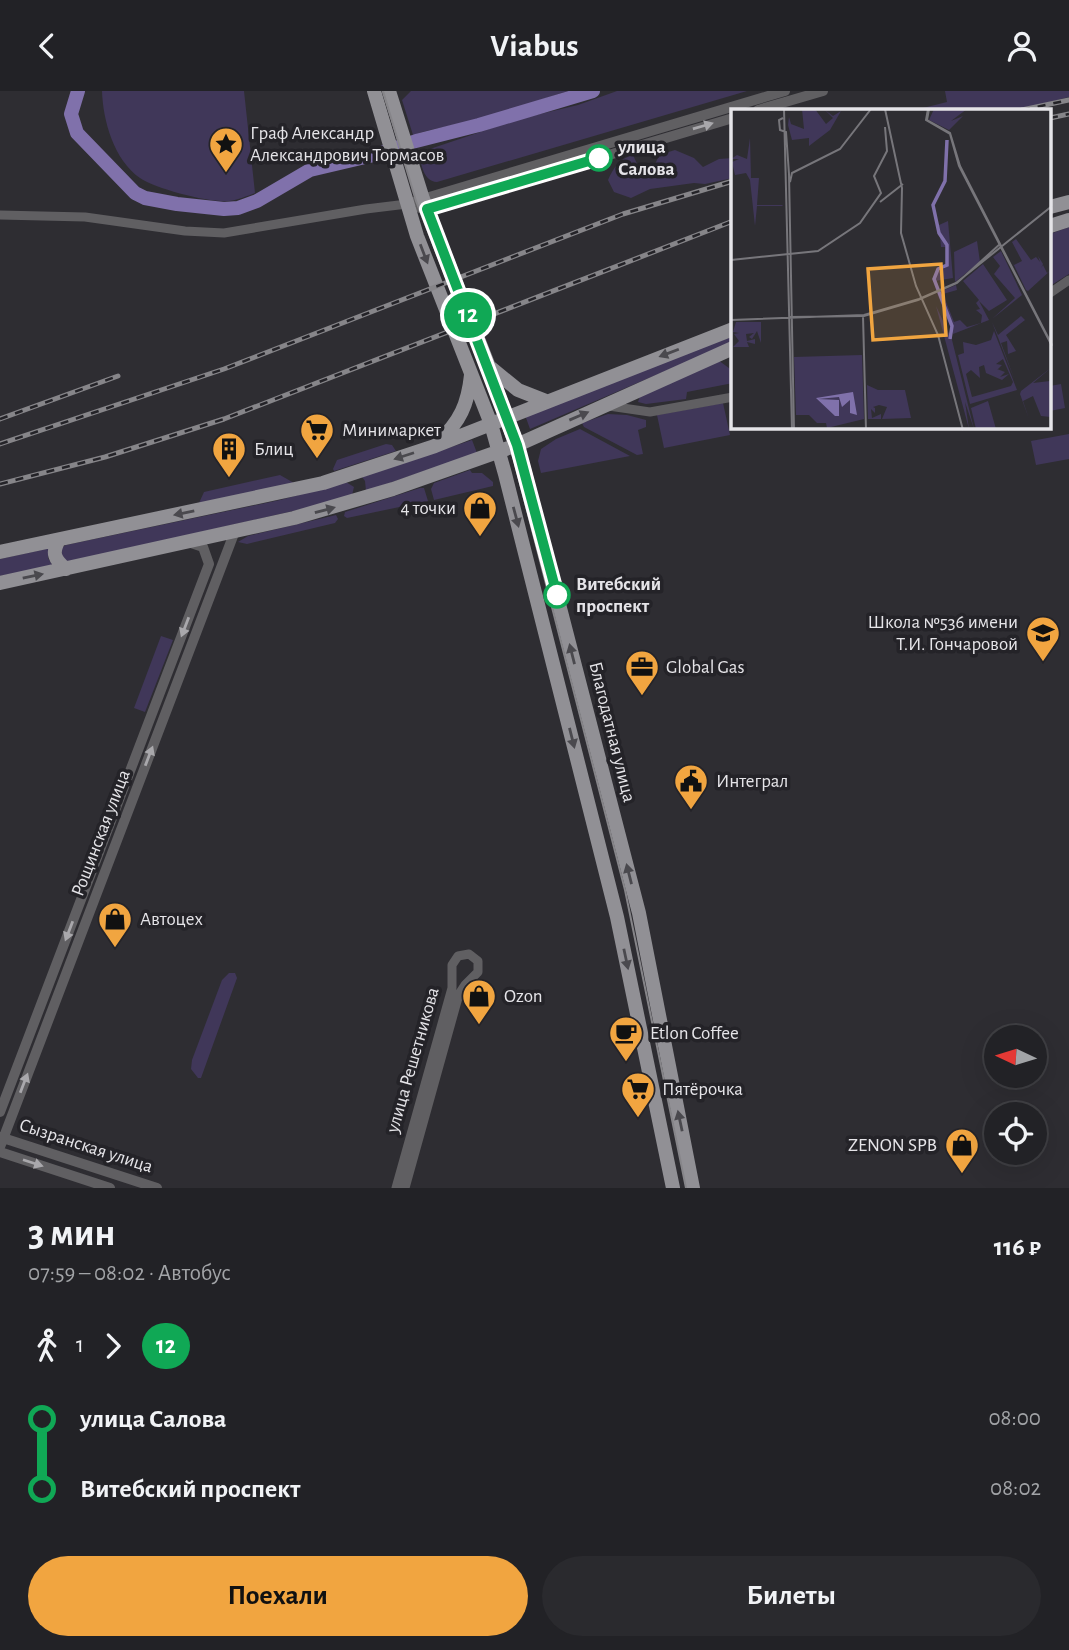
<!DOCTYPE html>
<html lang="ru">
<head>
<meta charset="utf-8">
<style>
	body { margin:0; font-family:"Alegreya Sans",sans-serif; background:#2a2a2e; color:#f1f3f6; height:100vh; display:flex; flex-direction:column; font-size:26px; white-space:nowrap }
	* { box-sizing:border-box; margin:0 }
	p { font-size:23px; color:#a2a4a7 }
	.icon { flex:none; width:38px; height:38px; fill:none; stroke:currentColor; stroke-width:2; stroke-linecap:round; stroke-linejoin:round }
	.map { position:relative; height:1097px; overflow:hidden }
	.drawer { display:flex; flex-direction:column; background:#222226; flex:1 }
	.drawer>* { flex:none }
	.badge { padding:0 14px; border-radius:23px; font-size:24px; line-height:46px }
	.needle { width:46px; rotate:274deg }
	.fabs { position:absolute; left:984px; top:934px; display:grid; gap:14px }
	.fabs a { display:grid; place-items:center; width:63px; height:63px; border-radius:50%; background:#222226; box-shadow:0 7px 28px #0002,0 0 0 2px #3f3f43; font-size:35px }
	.map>.badge { position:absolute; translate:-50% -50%; box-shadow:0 0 0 4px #fff }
	.legs { display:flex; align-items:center; gap:10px; height:77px; padding:0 28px; font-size:23px }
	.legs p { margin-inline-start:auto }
	.headline { display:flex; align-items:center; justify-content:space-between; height:119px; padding:0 28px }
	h1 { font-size:38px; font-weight:700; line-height:52px }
	.primary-button { display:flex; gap:14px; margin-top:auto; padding:14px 28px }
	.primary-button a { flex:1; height:80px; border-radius:42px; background:#f1a540; color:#111; font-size:28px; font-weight:700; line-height:80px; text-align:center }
	.primary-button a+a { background:#2a2a2e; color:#f1f3f6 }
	ul { padding:0 28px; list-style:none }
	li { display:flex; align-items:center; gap:24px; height:70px; font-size:26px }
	li i { display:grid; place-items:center; width:10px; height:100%; margin:0 9px; background:currentColor }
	li i::after { content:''; width:18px; height:18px; margin:-9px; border:5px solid; border-radius:50%; background:#222226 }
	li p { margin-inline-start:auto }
	li:first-child i { background:linear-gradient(#0000 50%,currentColor 0) }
	li:last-child i { background:linear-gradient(currentColor 50%,#0000 0) }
	header { display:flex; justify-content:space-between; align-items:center; height:91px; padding:0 28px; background:#222226; font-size:32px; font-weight:700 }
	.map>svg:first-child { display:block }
	.green { fill:#403759 }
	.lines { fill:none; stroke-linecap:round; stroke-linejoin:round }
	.river { stroke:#8071ab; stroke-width:14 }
	.minor { stroke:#605f62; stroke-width:9 }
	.tertiary { stroke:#605f62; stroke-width:10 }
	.primary { stroke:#919095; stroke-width:14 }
	.tram { stroke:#868589; stroke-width:2 }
	.rail-casing { stroke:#868589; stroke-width:5 }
	.rail { stroke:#242328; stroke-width:2.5; stroke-dasharray:8; stroke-linecap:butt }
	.oneway { fill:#a9a8ac }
	.oneway2 { fill:#4a494e }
	.line-1-casing { stroke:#fff; stroke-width:16 }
	.line-1 { stroke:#10a855; stroke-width:10 }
	.stop-1-dot { fill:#fff; stroke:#10a855; stroke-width:3.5 }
	.labels { text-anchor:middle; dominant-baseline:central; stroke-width:7; stroke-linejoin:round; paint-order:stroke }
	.poi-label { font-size:19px; fill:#e5e4e8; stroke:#242328; text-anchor:start }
	.stop-label { font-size:19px; font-weight:bold; fill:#e5e4e8; stroke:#242328; text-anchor:start }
	.street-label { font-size:19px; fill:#e5e4e8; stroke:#242328 }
	.inset-river { fill:none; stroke:#8071ab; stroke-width:3.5 }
	.inset-road { fill:none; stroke:#77767b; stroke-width:2 }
	.view { fill:#f1a540; fill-opacity:0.15; stroke:#f1a540; stroke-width:3.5 }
	.inset-edge { fill:none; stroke:#e5e4e8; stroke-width:3.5 }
</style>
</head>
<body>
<header><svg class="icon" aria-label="back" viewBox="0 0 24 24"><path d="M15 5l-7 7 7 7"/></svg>Viabus<svg class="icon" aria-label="person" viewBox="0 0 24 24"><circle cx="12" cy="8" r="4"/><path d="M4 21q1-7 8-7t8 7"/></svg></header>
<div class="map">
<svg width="1069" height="1097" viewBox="0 0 1069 1097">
	<rect width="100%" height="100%" fill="#2e2d32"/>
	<path class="green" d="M 102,0 L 244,0 L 255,102 C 247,105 238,109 229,110 C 210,112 156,98 140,87 C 114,69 103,30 102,0 Z
		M 411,0 L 568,0 C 540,9 511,19 483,27 C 459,34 436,36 413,44 L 402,9 Z
		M 617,0 L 747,0 L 437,91 C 423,90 422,74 418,62 L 519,28 L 578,14 Z
		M 945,0 L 1069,0 L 1069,6 L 1018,19 L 915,19 L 947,11 Z
		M 675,59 L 694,67 L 703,76 L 719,68 L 733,67 L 733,87 L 705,93 L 694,92 L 650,98 L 631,107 L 614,101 L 608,89 C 614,76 619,68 633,64 L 639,77 L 654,76 L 659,64 Z
		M 1069,136 L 1069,183 L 1050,195 L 1050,143 Z
		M 733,245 L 733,251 L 530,338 L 525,324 Z
		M 718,269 L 733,280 L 733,292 L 687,301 L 686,308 L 646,313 L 638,311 L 640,305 Z
		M 1061,293 L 1065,317 L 1050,320 L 1050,295 Z
		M 723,312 L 730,344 L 664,357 L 657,324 Z
		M 608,323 L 627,324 L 646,329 L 646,336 L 638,339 L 643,363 L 637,364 L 584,336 L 582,332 Z
		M 580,338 L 630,365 L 541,382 L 538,370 L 541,358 L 556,348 Z
		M 1069,343 L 1069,368 L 1036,374 L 1031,350 Z
		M 472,349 L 477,362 L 366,400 L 365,390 L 362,386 Z
		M 386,353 L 392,354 L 396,360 L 334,380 L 333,378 L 337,369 Z
		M 470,379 L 472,382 L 482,382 L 493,391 L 493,395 L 434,409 L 431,398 L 434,392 Z
		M 280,384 L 294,392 L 199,412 L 204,401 Z
		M 346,391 L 354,396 L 352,404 L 315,415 L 69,471 L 63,469 L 61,457 L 66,454 L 280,409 Z
		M 420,397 L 424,397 L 428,410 L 347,427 L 344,425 L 345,421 Z
		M 336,424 L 338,428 L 335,432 L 247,453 L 238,451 L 248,445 Z
		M 50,457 L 48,467 L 53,475 L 0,485 L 0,468 Z
		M 161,545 L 173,549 L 145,621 L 134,617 Z
		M 229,882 L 235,882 L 237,887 L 201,987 L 198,987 L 191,978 L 192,969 L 222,889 Z"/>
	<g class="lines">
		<path class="river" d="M 78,0 L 71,23 L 77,42 L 135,102 L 145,107 L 177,113 L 224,118 L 238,117 L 257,110 L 310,79 L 378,63 L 416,50 L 479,34 L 593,0"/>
		<path class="minor" d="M 0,124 L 85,126 L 185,140 L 224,142 L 366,118 L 407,113
			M 1050,202 L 1069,189
			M 609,315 L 650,321 L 733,306
			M 396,1097 L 452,897 L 452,874 L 458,865 L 469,863 L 478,870 L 478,881 L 465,894 L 459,903 L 405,1097"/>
		<path class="tertiary" d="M 758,19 L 823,0
			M 416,110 L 785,0
			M 420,117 L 427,118 L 733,27
			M 0,1021 L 209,473 L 203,456 L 188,451
			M 0,1046 L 157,1097
			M 0,1056 L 235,440
			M 0,1061 L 110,1097"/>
		<path class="primary" d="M 374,0 L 417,145 L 491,333 L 505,383 L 617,826 L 673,1097
			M 389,0 L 423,108 L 488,273 L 524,378 L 639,822 L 693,1097
			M 1050,116 L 1069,111
			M 1050,135 L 1069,129
			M 491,277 L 518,299 L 546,310
			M 438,351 C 460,331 468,313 471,284
			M 59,449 C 51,462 55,469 66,478
			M 0,461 L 323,392 L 435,355 L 733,238
			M 0,492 L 294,427 L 393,398 L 517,354 L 733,257"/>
		<path class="tram" d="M 383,0 L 416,110 L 496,314 L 514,369 L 625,799 L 686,1097"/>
		<g class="rail-casing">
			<path id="rail" d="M 1022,19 L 1069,9
				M 1050,27 L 1069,23
				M 0,328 L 118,285
				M 0,353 L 224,278 L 623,123 L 733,90
				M 0,393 L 105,366 L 224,328 L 733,130"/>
		</g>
		<use href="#rail" class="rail"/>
	</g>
	<defs><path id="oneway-solid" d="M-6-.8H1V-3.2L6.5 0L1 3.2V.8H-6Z" transform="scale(1.75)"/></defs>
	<g class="oneway">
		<use href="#oneway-solid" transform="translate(703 35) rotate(-16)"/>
		<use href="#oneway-solid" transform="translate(185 536) rotate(111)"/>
		<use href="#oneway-solid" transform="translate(149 665) rotate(-69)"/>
		<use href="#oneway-solid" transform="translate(69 840) rotate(111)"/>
		<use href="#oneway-solid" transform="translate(24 992) rotate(-69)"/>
		<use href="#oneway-solid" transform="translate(33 1072) rotate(18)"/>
	</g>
	<g class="oneway2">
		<use href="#oneway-solid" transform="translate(424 163) rotate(69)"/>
		<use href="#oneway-solid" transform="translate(669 262) rotate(159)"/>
		<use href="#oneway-solid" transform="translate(579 325) rotate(-23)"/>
		<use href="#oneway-solid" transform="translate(404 365) rotate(162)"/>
		<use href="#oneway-solid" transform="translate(325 419) rotate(-15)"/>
		<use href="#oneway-solid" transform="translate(184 422) rotate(168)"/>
		<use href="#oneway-solid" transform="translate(516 426) rotate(75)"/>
		<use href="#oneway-solid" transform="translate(33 485) rotate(-12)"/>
		<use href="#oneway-solid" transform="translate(572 563) rotate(-104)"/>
		<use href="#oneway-solid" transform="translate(572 647) rotate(76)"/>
		<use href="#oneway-solid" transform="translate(629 783) rotate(-104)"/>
		<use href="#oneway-solid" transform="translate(626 868) rotate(78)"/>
		<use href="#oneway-solid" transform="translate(680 1030) rotate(-102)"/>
	</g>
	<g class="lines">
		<g class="line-1-casing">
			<path id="line-1" d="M 557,504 L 517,354 L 427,118 L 599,67"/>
		</g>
		<use href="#line-1" class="line-1"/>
	</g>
	<defs>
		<g id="sight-pin" transform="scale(1.75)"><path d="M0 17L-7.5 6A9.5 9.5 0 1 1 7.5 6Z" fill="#f1a540" stroke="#242328"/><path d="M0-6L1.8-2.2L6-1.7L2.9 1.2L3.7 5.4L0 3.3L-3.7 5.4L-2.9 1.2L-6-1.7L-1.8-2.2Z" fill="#111"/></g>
		<g id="supermarket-pin" transform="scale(1.75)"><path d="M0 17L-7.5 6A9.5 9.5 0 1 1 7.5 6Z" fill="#f1a540" stroke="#242328"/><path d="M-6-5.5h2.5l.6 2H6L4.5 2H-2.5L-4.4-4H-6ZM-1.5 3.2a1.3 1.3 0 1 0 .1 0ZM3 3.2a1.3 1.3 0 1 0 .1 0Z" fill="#111"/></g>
		<g id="building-pin" transform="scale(1.75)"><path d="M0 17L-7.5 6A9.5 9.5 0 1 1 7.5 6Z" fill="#f1a540" stroke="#242328"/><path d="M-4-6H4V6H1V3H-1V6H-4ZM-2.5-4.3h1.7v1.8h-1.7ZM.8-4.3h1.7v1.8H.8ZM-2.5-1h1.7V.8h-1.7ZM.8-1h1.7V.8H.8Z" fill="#111"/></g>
		<g id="shop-pin" transform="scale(1.75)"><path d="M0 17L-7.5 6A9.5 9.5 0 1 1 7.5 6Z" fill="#f1a540" stroke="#242328"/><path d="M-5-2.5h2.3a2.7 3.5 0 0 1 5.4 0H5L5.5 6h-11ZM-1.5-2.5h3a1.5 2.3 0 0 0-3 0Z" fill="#111"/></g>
		<g id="school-pin" transform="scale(1.75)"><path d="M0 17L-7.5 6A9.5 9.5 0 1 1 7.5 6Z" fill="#f1a540" stroke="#242328"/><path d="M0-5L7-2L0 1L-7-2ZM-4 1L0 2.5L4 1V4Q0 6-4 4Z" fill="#111"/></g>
		<g id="office-pin" transform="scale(1.75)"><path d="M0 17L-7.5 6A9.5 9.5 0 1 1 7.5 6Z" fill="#f1a540" stroke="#242328"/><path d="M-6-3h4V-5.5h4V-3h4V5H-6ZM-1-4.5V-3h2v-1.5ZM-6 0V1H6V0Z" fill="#111"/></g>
		<g id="civic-pin" transform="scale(1.75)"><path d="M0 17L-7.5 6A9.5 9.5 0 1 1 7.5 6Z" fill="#f1a540" stroke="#242328"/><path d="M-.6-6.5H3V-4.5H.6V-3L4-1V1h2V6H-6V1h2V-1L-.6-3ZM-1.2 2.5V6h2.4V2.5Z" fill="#111"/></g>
		<g id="cafe-pin" transform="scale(1.75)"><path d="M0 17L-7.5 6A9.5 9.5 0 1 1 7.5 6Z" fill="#f1a540" stroke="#242328"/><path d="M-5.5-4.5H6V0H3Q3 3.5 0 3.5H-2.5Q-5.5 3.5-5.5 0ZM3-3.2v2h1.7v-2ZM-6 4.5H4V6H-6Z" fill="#111"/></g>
	</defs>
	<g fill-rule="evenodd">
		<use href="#sight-pin" x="226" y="53"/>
		<use href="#supermarket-pin" x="317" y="339"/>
		<use href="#building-pin" x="229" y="358"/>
		<use href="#shop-pin" x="480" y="417"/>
		<use href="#school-pin" x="1043" y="542"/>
		<use href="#office-pin" x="642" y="576"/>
		<use href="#civic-pin" x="691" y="690"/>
		<use href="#shop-pin" x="115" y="828"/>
		<use href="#shop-pin" x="479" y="905"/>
		<use href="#cafe-pin" x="626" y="942"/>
		<use href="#supermarket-pin" x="638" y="998"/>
		<use href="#shop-pin" x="962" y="1054"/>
	</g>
	<g class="stop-1-dot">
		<circle cx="599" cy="67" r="12"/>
		<circle cx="557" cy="504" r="12"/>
	</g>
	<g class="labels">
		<g class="poi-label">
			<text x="250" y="42">Граф Александр<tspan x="250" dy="22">Александрович Тормасов</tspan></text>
			<text x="342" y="339">Минимаркет</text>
			<text x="254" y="358">Блиц</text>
			<text x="456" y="417" text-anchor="end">4 точки</text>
			<text x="1018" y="531" text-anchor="end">Школа №536 имени<tspan x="1018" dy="22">Т.И. Гончаровой</tspan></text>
			<text x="666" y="576">Global Gas</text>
			<text x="716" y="690">Интеграл</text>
			<text x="140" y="828">Автоцех</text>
			<text x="504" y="905">Ozon</text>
			<text x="650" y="942">Etlon Coffee</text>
			<text x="662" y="998">Пятёрочка</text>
			<text x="937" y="1054" text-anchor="end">ZENON SPB</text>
		</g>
		<g class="stop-label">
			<text x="618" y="56">улица<tspan x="618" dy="22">Салова</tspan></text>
			<text x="576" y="493">Витебский<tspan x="576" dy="22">проспект</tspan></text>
		</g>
		<g class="street-label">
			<text transform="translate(612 641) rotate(76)">Благодатная улица</text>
			<text transform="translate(101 742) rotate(-69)">Рощинская улица</text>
			<text transform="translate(413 969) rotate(-74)">улица Решетникова</text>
			<text transform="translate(86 1055) rotate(18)">Сызранская улица</text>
		</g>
	</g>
	<g transform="translate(731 18)">
		<rect width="320" height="320" fill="#2e2d32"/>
		<path d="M 71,0 L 84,0 L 95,15 L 102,9 L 94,1 L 102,7 L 110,2 L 99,21 L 78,37 L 78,29 L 61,31 L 57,16 L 58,8 L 60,15 L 73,20 ZM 203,0 L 236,0 L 220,12 L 232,7 L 218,21 L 198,11 ZM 19,29 L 20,69 L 28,69 L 26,96 L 51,96 L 52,97 L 26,97 L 24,117 L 19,71 L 15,64 L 4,66 L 1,53 L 8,50 L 0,50 L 6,46 L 16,50 ZM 217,112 L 222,169 L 204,172 L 204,165 L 217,157 L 217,138 L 211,128 L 216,138 L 210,138 L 208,116 ZM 285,130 L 300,151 L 305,148 L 309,153 L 307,147 L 312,155 L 310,159 L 312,156 L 316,164 L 320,161 L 297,182 L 295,181 L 277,144 L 283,156 L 291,152 L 281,133 ZM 246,132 L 249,153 L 224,173 L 223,143 ZM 270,142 L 291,186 L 261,210 L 284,189 L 263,165 L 269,157 L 262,148 ZM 252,155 L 276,191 L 258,202 L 248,192 L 258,211 L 222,225 L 206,184 L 225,176 L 226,181 L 212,185 L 223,213 L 229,211 L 236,218 L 250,214 L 251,206 L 245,201 L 249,200 L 245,194 L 248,191 L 232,172 ZM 205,197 L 221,231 L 243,320 L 234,293 L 238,320 ZM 290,207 L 294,211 L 275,226 L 285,242 L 277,245 L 276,232 L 270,234 L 284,272 L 261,213 L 267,226 ZM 0,213 L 30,213 L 30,234 L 26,222 L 21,230 L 18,228 L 23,224 L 15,225 L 16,232 L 24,230 L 24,235 L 16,233 L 18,238 L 2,238 L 8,232 L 3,225 L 8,224 L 2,223 L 5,213 ZM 263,222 L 286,281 L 239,295 L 227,246 L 233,244 L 232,233 L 245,236 L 260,231 ZM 272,250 L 282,273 L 280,277 L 241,288 L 235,265 L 240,261 L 249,269 L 248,258 L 253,256 L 255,264 L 271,271 L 278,265 L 269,268 L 274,263 L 266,260 L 267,260 L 274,258 L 267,260 L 271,256 L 265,255 ZM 131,246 L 133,310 L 96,319 L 95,314 L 86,314 L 78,306 L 65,306 L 63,248 ZM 321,258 L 302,274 L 319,272 L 320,308 L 310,307 L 302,287 L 292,292 L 298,310 L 289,285 L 290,282 ZM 136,276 L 147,281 L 174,281 L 180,309 L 151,310 L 156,298 L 148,296 L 142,298 L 144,299 L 144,304 L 140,300 L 141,309 L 150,305 L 150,310 L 137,310 ZM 257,292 L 265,320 L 245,320 L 240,299 Z" fill="#403759" fill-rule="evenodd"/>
		<path d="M 122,283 L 126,306 L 119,304 L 119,291 L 111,298 L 108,288 L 87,290 L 108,291 L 108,307 L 104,307 L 85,289 Z" fill="#8071ab"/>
		<path class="inset-river" d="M 216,31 L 214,72 L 202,96 L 208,124 L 216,136 L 216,156 L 207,160 L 203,170 L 221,217 L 219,230"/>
		<path class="inset-road" d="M 53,0 L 61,321M 154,0 L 171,79 L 170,124 L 185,177 L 207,226 L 232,321M 197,0 L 195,11 L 219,25 L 228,57 L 321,237M 198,0 L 196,11 L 219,24 L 229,57 L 321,236M 52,9 L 48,11 L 49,21 L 55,23 L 58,65 L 63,321M 59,73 L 61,64 L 109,40 L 140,0M 149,93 L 172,75M 0,151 L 87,142 L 129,114 L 150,84 L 143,67 L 156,42 L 154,18M 132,207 L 135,321M 59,208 L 133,207 L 187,191 L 226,174 L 269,135M 0,211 L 133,206 L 188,190 L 225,174 L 321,97"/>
		<path class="view" d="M 210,155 L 215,226 L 142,231 L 137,160 Z"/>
		<rect width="320" height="320" class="inset-edge"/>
	</g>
</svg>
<div class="fabs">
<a><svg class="needle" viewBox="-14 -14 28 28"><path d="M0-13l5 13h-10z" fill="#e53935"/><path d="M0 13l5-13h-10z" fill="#a2a4a7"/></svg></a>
<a><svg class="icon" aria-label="locate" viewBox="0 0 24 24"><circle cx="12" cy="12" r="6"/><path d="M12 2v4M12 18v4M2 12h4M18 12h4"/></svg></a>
</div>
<b class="badge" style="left:468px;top:224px;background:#10a855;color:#fff">12</b>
</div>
<section class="drawer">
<div class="headline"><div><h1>3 мин</h1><p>07:59 – 08:02 · Автобус</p></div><b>116 ₽</b></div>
<div class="legs"><svg class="icon" aria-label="walk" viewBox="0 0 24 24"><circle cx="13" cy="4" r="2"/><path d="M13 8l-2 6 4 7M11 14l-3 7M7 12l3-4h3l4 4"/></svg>1<svg class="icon" aria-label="forward" viewBox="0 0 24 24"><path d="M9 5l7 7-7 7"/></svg><b class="badge" style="background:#10a855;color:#fff">12</b></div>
<ul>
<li><i style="color:#10a855"></i><b>улица Салова</b><p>08:00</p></li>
<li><i style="color:#10a855"></i><b>Витебский проспект</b><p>08:02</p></li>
</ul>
<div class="primary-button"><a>Поехали</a><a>Билеты</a></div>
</section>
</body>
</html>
